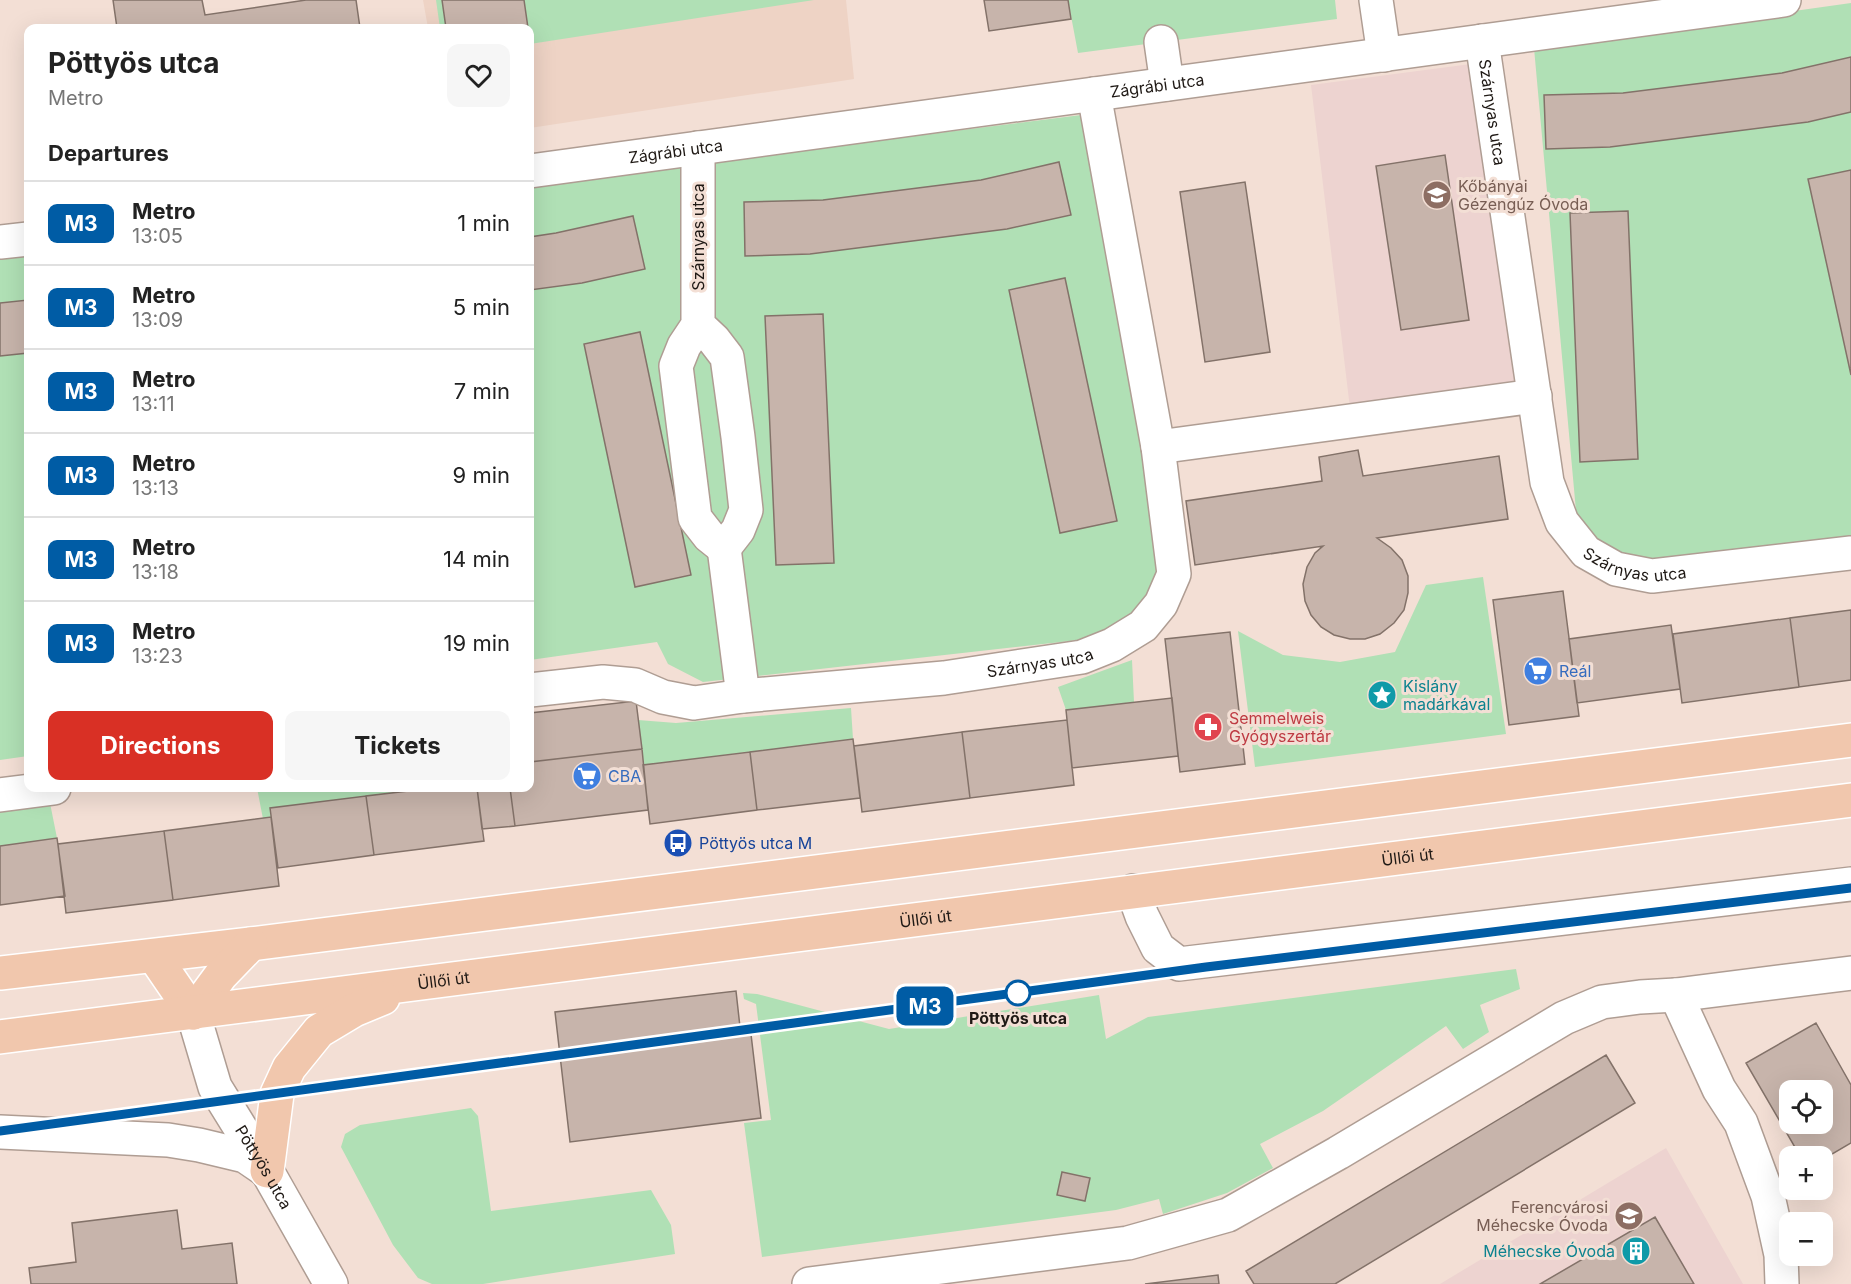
<!DOCTYPE html>
<html lang="en">
<head>
<meta charset="utf-8">
<style>
	body { margin:0; font-family:Inter,sans-serif; background:#f6f6f6; color:#222; height:100vh; display:flex; flex-direction:column; font-size:22px; white-space:nowrap }
	* { box-sizing:border-box; margin:0 }
	p { font-size:20px; color:#767676 }
	.icon { flex:none; width:33px; height:33px; fill:none; stroke:currentColor; stroke-width:2; stroke-linecap:round; stroke-linejoin:round }
	.map { position:relative; flex:1; overflow:hidden }
	.side { position:absolute; left:24px; top:24px; width:510px; height:768px; display:flex; flex-direction:column; background:#fff; border-radius:12px; box-shadow:0 6px 24px #0002 }
	.side>* { flex:none }
	.badge { padding:0 12px; border-radius:9px; font-size:21px; line-height:39px }
	.controls { position:absolute; left:1779px; top:1080px; display:grid; gap:12px }
	.controls a { display:grid; place-items:center; width:54px; height:54px; border-radius:12px; background:#fff; box-shadow:0 6px 24px #0002; font-size:30px }
	.map>.badge { position:absolute; translate:-50% -50%; box-shadow:0 0 0 3px #fff }
	h2 { padding:0 24px; font-size:22px; line-height:54px }
	.round { display:grid; place-items:center; flex:none; width:63px; height:63px; border-radius:12px; background:#f6f6f6 }
	.head { display:flex; align-items:center; justify-content:space-between; height:102px; padding:0 24px }
	h1 { font-size:28px; font-weight:700; line-height:45px }
	.button { display:flex; gap:12px; margin-top:auto; padding:12px 24px }
	.button a { flex:1; height:69px; border-radius:12px; background:#d93025; color:#fff; font-size:24px; font-weight:700; line-height:69px; text-align:center }
	.button a+a { background:#f6f6f6; color:#222 }
	ul { padding:0; list-style:none }
	li { display:flex; align-items:center; gap:18px; height:84px; padding:0 24px; border-top:2px solid #e0e0e0 }
	li div { flex:1 }
	li b { display:block; font-size:22px }
	li em { font-style:normal }
	li .badge { min-width:66px; font-weight:700; text-align:center }
	.map>svg:first-child { display:block }
	.built { fill:#eed3c5 }
	.education { fill:#edd3d0 }
	.green { fill:#b0e0b5 }
	.building { fill:#c7b4ab; stroke:#837269; stroke-width:1.5; fill-rule:evenodd }
	.lines { fill:none; stroke-linecap:round; stroke-linejoin:round }
	.minor-casing { stroke:#af9d93; stroke-width:36 }
	.major-casing { stroke:#fff; stroke-width:36 }
	.minor { stroke:#fff; stroke-width:33 }
	.major { stroke:#f1c7ad; stroke-width:33 }
	.line-casing { stroke:#fff; stroke-width:14 }
	.line { stroke:#005ca5; stroke-width:9 }
	.stop-dot { fill:#fff; stroke:#005ca5; stroke-width:3 }
	.labels { text-anchor:middle; dominant-baseline:central; stroke-width:6; stroke-linejoin:round; paint-order:stroke }
	.street-label { font-size:16px; fill:#1f1915; stroke:#f3dfd5 }
	.education-label { font-size:16px; fill:#785e54; stroke:#f3dfd5; text-anchor:start }
	.shop-label { font-size:16px; fill:#366cbe; stroke:#f3dfd5; text-anchor:start }
	.culture-label { font-size:16px; fill:#0d838f; stroke:#f3dfd5; text-anchor:start }
	.health-label { font-size:16px; fill:#be3a42; stroke:#f3dfd5; text-anchor:start }
	.transit-label { font-size:16px; fill:#164399; stroke:#f3dfd5; text-anchor:start }
	.stop-label { font-size:16px; font-weight:bold; fill:#1f1915; stroke:#f3dfd5 }
</style>
</head>
<body>
<div class="map">
<svg width="1851" height="1284" viewBox="0 0 1851 1284">
	<rect width="100%" height="100%" fill="#f3dfd5"/>
	<path class="built" d="M 423,0 L 846,0 L 854,79 L 530,128 L 530,28 L 428,28 Z"/>
	<path class="education" d="M 1471,64 L 1517,387 L 1350,408 L 1311,85 Z
		M 1666,1148 L 1743,1284 L 1440,1284 Z"/>
	<path class="green" d="M 436,0 L 814,0 L 530,44 L 530,28 L 440,28 Z
		M 1068,0 L 1335,0 L 1337,19 L 1078,53 Z
		M 1851,3 L 1851,541 L 1651,568 L 1578,533 L 1534,48 Z
		M 1097,113 L 1113,268 L 1155,534 L 1169,533 L 1143,626 L 1079,640 L 703,682 L 668,664 L 657,642 L 530,660 L 530,188 L 698,163 Z
		M 28,252 L 28,756 L 0,760 L 0,256 Z
		M 1483,577 L 1506,734 L 1255,767 L 1238,631 L 1283,655 L 1340,662 L 1395,652 L 1426,585 Z
		M 1132,660 L 1134,702 L 1066,710 L 1058,687 Z
		M 851,708 L 853,739 L 643,765 L 638,720 L 676,723 Z
		M 257,788 L 434,788 L 270,808 L 271,817 L 263,819 Z
		M 50,803 L 57,838 L 0,846 L 0,811 Z
		M 1516,969 L 1520,989 L 1480,1005 L 1489,1032 L 1463,1049 L 1446,1026 L 1323,1111 L 1260,1144 L 1273,1168 L 1227,1193 L 1163,1214 L 1159,1199 L 1116,1210 L 762,1257 L 744,1123 L 771,1120 L 756,1004 L 744,999 L 743,993 L 757,994 L 889,1029 L 1099,995 L 1106,1039 L 1148,1017 Z
		M 471,1108 L 478,1116 L 491,1211 L 651,1190 L 671,1225 L 675,1254 L 483,1284 L 432,1284 L 418,1278 L 393,1245 L 341,1147 L 345,1134 L 360,1125 Z"/>
	<path class="building" d="M 113,0 L 202,0 L 205,15 L 306,0 L 356,0 L 360,28 L 117,28 Z
		M 442,0 L 524,0 L 528,28 L 446,28 Z
		M 984,0 L 1068,0 L 1071,19 L 989,31 Z
		M 1851,57 L 1851,112 L 1808,122 L 1610,147 L 1546,149 L 1544,95 L 1623,93 L 1703,83 L 1782,73 Z
		M 1445,155 L 1469,320 L 1401,330 L 1376,166 Z
		M 1059,162 L 1071,215 L 1007,229 L 810,254 L 745,256 L 744,202 L 823,200 L 981,180 Z
		M 1851,170 L 1851,375 L 1808,179 Z
		M 1245,182 L 1270,352 L 1205,362 L 1180,192 Z
		M 1628,211 L 1638,459 L 1580,462 L 1570,213 Z
		M 633,216 L 645,269 L 582,283 L 530,290 L 530,237 L 556,233 Z
		M 1065,278 L 1117,521 L 1060,533 L 1009,290 Z
		M 28,300 L 28,353 L 0,356 L 0,303 Z
		M 823,314 L 834,563 L 776,565 L 765,316 Z
		M 640,332 L 691,575 L 635,587 L 584,344 Z
		M 1358,450 L 1363,476 L 1499,456 L 1508,519 L 1377,538 L 1391,548 L 1402,560 L 1408,576 L 1408,593 L 1404,610 L 1394,623 L 1380,634 L 1365,639 L 1350,639 L 1334,635 L 1321,627 L 1311,615 L 1305,601 L 1303,584 L 1307,567 L 1315,553 L 1323,546 L 1195,565 L 1186,501 L 1322,481 L 1319,457 Z
		M 1563,591 L 1579,716 L 1509,725 L 1493,600 Z
		M 1851,610 L 1851,680 L 1799,687 L 1790,618 Z
		M 1790,618 L 1799,687 L 1682,703 L 1673,634 Z
		M 1671,625 L 1680,689 L 1577,703 L 1569,639 Z
		M 1230,632 L 1245,764 L 1180,772 L 1165,639 Z
		M 1172,698 L 1178,756 L 1072,768 L 1066,710 Z
		M 636,701 L 642,749 L 530,762 L 530,713 Z
		M 1067,720 L 1074,785 L 970,798 L 962,732 Z
		M 962,732 L 970,798 L 862,812 L 854,746 Z
		M 853,739 L 860,798 L 757,810 L 750,752 Z
		M 642,749 L 648,810 L 515,826 L 510,788 L 530,788 L 530,762 Z
		M 750,752 L 757,810 L 650,824 L 643,765 Z
		M 434,788 L 477,788 L 484,841 L 374,855 L 366,796 Z
		M 477,788 L 510,788 L 515,826 L 482,829 Z
		M 366,796 L 374,855 L 278,868 L 270,808 Z
		M 271,817 L 279,886 L 173,900 L 164,831 Z
		M 164,831 L 173,900 L 66,913 L 58,844 Z
		M 57,838 L 65,896 L 0,905 L 0,846 Z
		M 736,991 L 740,1027 L 750,1026 L 761,1118 L 570,1142 L 555,1012 Z
		M 1816,1023 L 1851,1085 L 1851,1143 L 1822,1160 L 1822,1156 L 1800,1156 L 1746,1063 ZM 1790,1090 L 1822,1090 L 1822,1124 L 1790,1124 Z
		M 1606,1055 L 1635,1103 L 1335,1284 L 1254,1284 L 1246,1271 Z
		M 1062,1172 L 1090,1178 L 1085,1201 L 1057,1195 Z
		M 177,1210 L 182,1249 L 232,1243 L 237,1284 L 31,1284 L 29,1268 L 76,1262 L 72,1223 Z
		M 1655,1217 L 1694,1284 L 1540,1284 Z
		M 1218,1275 L 1219,1284 L 1145,1284 Z"/>
	<g class="lines">
		<g class="minor-casing">
			<g id="minor">
				<path d="M 1376,0 L 1384,55"/>
				<path id="s1" d="M 1482,41 L 1547,482 L 1562,522 L 1586,552 L 1616,569 L 1652,576 L 1851,553"/>
				<path d="M 1161,42 L 1167,84"/>
				<path d="M 698,148 L 698,325 L 684,346 L 676,366 L 695,518 L 709,536 L 724,548 L 738,530 L 746,510 L 738,437 L 727,357 L 714,340 L 698,325"/>
				<path id="s2" d="M 530,171 L 1784,0"/>
				<path d="M 0,242 L 28,239"/>
				<path d="M 1158,447 L 1535,396"/>
				<path d="M 724,548 L 743,696"/>
				<path id="s3" d="M 530,690 L 603,682 L 635,685 L 663,697 L 694,703 L 743,696 L 944,678 L 1082,657 L 1112,645 L 1143,626 L 1161,604 L 1174,574 L 1158,447 L 1094,94"/>
				<path d="M 0,795 L 54,788"/>
				<path d="M 1133,891 L 1142,916 L 1158,948 L 1179,964 L 1851,884"/>
				<path d="M 1676,995 L 1719,1089 L 1741,1123 L 1768,1196 L 1781,1255 L 1782,1284"/>
				<path id="s4" d="M 193,1013 L 215,1087 L 267,1171 L 331,1284"/>
				<path d="M 0,1132 L 168,1140 L 199,1145 L 245,1156 L 267,1171"/>
				<path d="M 809,1284 L 1128,1243 L 1228,1215 L 1338,1153 L 1564,1018 L 1602,1002 L 1640,997 L 1676,995 L 1851,973"/>
			</g>
		</g>
		<g class="major-casing">
			<g id="major">
				<path d="M 154,956 L 193,1013"/>
				<path d="M 0,973 L 251,944 L 1851,740"/>
				<path d="M 193,1013 L 221,975 L 251,944"/>
				<path id="s5" d="M 0,1037 L 1851,800"/>
				<path d="M 267,1171 L 277,1094 L 289,1068 L 319,1031 L 354,1010 L 383,998"/>
			</g>
		</g>
		<use href="#minor" class="minor"/>
		<use href="#major" class="major"/>
	</g>
	<g class="lines">
		<g class="line-casing">
			<path id="line" d="M 0,1131 L 1206,967 L 1851,888"/>
		</g>
		<use href="#line" class="line"/>
	</g>
	<defs>
		<g id="school-disc" transform="scale(1.5)"><circle r="9.5" fill="#8d6e63" stroke="#f3dfd5"/><path d="M0-5L7-2L0 1L-7-2ZM-4 1L0 2.5L4 1V4Q0 6-4 4Z" fill="#fff"/></g>
		<g id="supermarket-disc" transform="scale(1.5)"><circle r="9.5" fill="#3f7fe0" stroke="#f3dfd5"/><path d="M-6-5.5h2.5l.6 2H6L4.5 2H-2.5L-4.4-4H-6ZM-1.5 3.2a1.3 1.3 0 1 0 .1 0ZM3 3.2a1.3 1.3 0 1 0 .1 0Z" fill="#fff"/></g>
		<g id="sight-disc" transform="scale(1.5)"><circle r="9.5" fill="#0f9aa8" stroke="#f3dfd5"/><path d="M0-6L1.8-2.2L6-1.7L2.9 1.2L3.7 5.4L0 3.3L-3.7 5.4L-2.9 1.2L-6-1.7L-1.8-2.2Z" fill="#fff"/></g>
		<g id="pharmacy-disc" transform="scale(1.5)"><circle r="9.5" fill="#e0444e" stroke="#f3dfd5"/><path d="M-2-6h4v4h4v4h-4v4h-4v-4h-4v-4h4Z" fill="#fff"/></g>
		<g id="bus-disc" transform="scale(1.5)"><circle r="9.5" fill="#1a4fb4" stroke="#f3dfd5"/><path d="M-5-6H5V4H4V6H2V4H-2V6H-4V4H-5ZM-3.5-4V0h7V-4ZM-3.5 1.2v1.5H-2V1.2ZM2 1.2v1.5H3.5V1.2Z" fill="#fff"/></g>
		<g id="building-disc" transform="scale(1.5)"><circle r="9.5" fill="#0f9aa8" stroke="#f3dfd5"/><path d="M-4-6H4V6H1V3H-1V6H-4ZM-2.5-4.3h1.7v1.8h-1.7ZM.8-4.3h1.7v1.8H.8ZM-2.5-1h1.7V.8h-1.7ZM.8-1h1.7V.8H.8Z" fill="#fff"/></g>
	</defs>
	<g fill-rule="evenodd">
		<use href="#school-disc" x="1437" y="195"/>
		<use href="#supermarket-disc" x="1538" y="671"/>
		<use href="#sight-disc" x="1382" y="695"/>
		<use href="#pharmacy-disc" x="1208" y="727"/>
		<use href="#supermarket-disc" x="587" y="776"/>
		<use href="#bus-disc" x="678" y="843"/>
		<use href="#school-disc" x="1629" y="1216"/>
		<use href="#building-disc" x="1636" y="1251"/>
	</g>
	<circle class="stop-dot" cx="1018" cy="993" r="12"/>
	<g class="labels">
		<g class="street-label">
			<text stroke="none"><textPath href="#s2" startOffset="633">Zágrábi utca</textPath></text>
			<text stroke="none"><textPath href="#s1" startOffset="72">Szárnyas utca</textPath></text>
			<text stroke="none"><textPath href="#s2" startOffset="147">Zágrábi utca</textPath></text>
			<text transform="translate(698 237) rotate(-90)">Szárnyas utca</text>
			<text stroke="none"><textPath href="#s1" startOffset="579">Szárnyas utca</textPath></text>
			<text stroke="none"><textPath href="#s3" startOffset="516">Szárnyas utca</textPath></text>
			<text stroke="none"><textPath href="#s5" startOffset="1419">Üllői út</textPath></text>
			<text stroke="none"><textPath href="#s5" startOffset="933">Üllői út</textPath></text>
			<text stroke="none"><textPath href="#s5" startOffset="447">Üllői út</textPath></text>
			<text stroke="none"><textPath href="#s4" startOffset="171">Pöttyös utca</textPath></text>
		</g>
		<g class="education-label">
			<text x="1458" y="186">Kőbányai<tspan x="1458" dy="18">Gézengúz Óvoda</tspan></text>
			<text x="1608" y="1207" text-anchor="end">Ferencvárosi<tspan x="1608" dy="18">Méhecske Óvoda</tspan></text>
		</g>
		<g class="shop-label">
			<text x="1559" y="671">Reál</text>
			<text x="608" y="776">CBA</text>
		</g>
		<g class="culture-label">
			<text x="1403" y="686">Kislány<tspan x="1403" dy="18">madárkával</tspan></text>
			<text x="1615" y="1251" text-anchor="end">Méhecske Óvoda</text>
		</g>
		<g class="health-label">
			<text x="1229" y="718">Semmelweis<tspan x="1229" dy="18">Gyógyszertár</tspan></text>
		</g>
		<g class="transit-label">
			<text x="699" y="843">Pöttyös utca M</text>
		</g>
		<g class="stop-label">
			<text x="1018" y="1018">Pöttyös utca</text>
		</g>
	</g>
</svg>
<div class="controls">
<a><svg class="icon" aria-label="locate" viewBox="0 0 24 24"><circle cx="12" cy="12" r="6"/><path d="M12 2v4M12 18v4M2 12h4M18 12h4"/></svg></a>
<a>+</a>
<a>−</a>
</div>
<b class="badge" style="left:925px;top:1006px;background:#005ca5;color:#fff">M3</b>
<section class="side">
<div class="head"><div><h1>Pöttyös utca</h1><p>Metro</p></div><a class="round"><svg class="icon" aria-label="heart" viewBox="0 0 24 24"><path d="M12 20l-8-8c-3-5 5-10 8-4 3-6 11-1 8 4z"/></svg></a></div>
<h2>Departures</h2>
<ul>
<li><span class="badge" style="background:#005ca5;color:#fff">M3</span><div><b>Metro</b><p>13:05</p></div><em>1 min</em></li>
<li><span class="badge" style="background:#005ca5;color:#fff">M3</span><div><b>Metro</b><p>13:09</p></div><em>5 min</em></li>
<li><span class="badge" style="background:#005ca5;color:#fff">M3</span><div><b>Metro</b><p>13:11</p></div><em>7 min</em></li>
<li><span class="badge" style="background:#005ca5;color:#fff">M3</span><div><b>Metro</b><p>13:13</p></div><em>9 min</em></li>
<li><span class="badge" style="background:#005ca5;color:#fff">M3</span><div><b>Metro</b><p>13:18</p></div><em>14 min</em></li>
<li><span class="badge" style="background:#005ca5;color:#fff">M3</span><div><b>Metro</b><p>13:23</p></div><em>19 min</em></li>
</ul>
<div class="button"><a>Directions</a><a>Tickets</a></div>
</section>
</div>
</body>
</html>
